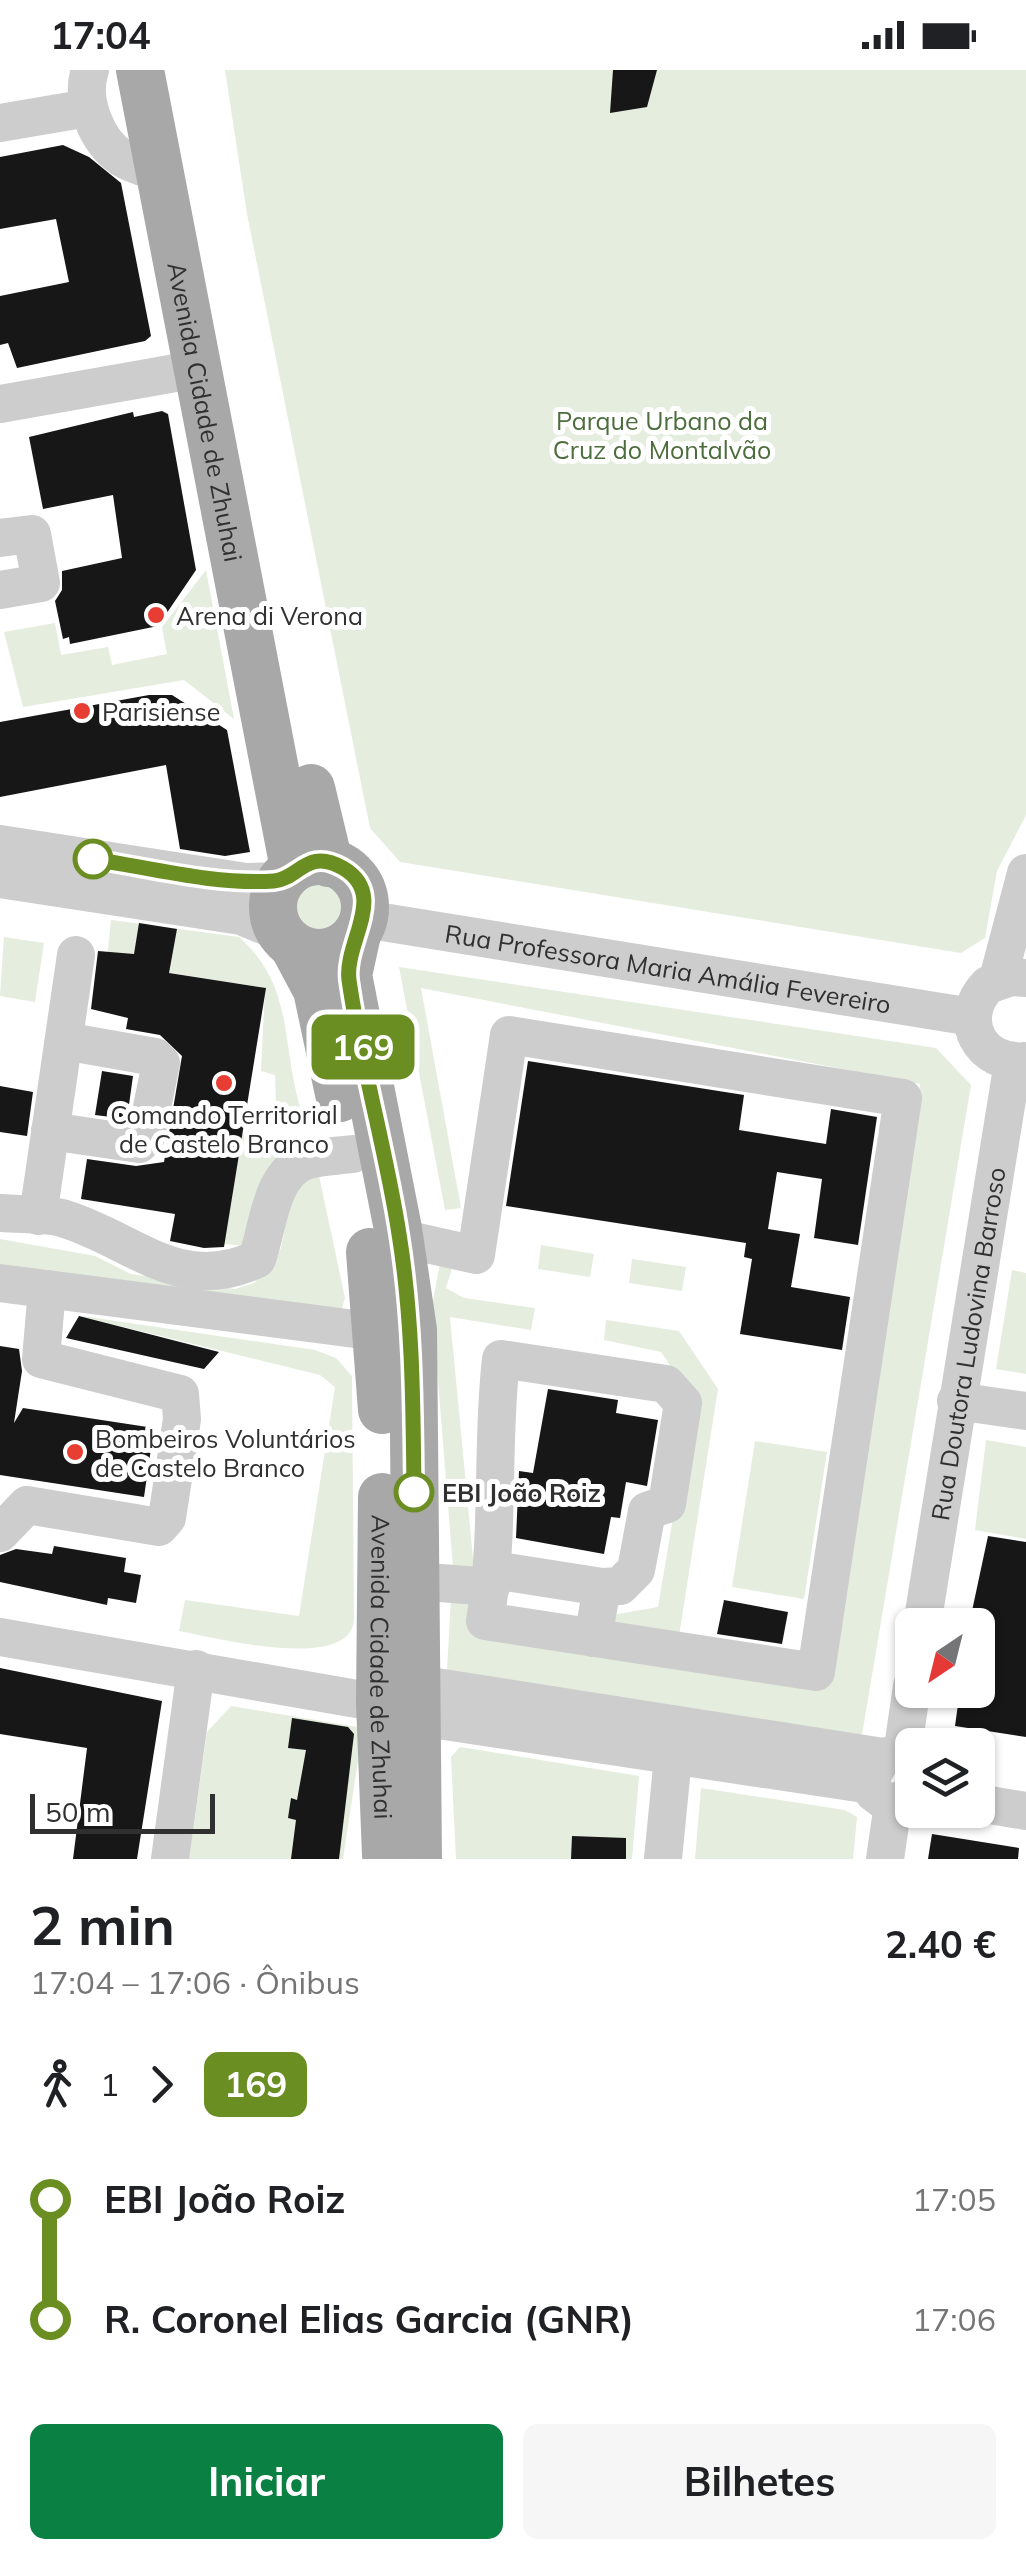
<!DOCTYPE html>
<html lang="pt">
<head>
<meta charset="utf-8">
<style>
	body { margin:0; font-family:Mulish,sans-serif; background:#f6f6f6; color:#202124; height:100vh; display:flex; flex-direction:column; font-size:38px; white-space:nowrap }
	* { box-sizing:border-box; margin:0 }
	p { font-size:32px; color:#757577 }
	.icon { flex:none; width:55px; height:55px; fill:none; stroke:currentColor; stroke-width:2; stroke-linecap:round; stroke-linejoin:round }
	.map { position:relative; height:1789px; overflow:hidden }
	.drawer { display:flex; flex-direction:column; background:#fff; flex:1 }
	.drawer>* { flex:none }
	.badge { padding:0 20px; border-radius:15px; font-size:35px; line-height:65px }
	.needle { width:65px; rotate:215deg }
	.buttons { position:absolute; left:895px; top:1538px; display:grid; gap:20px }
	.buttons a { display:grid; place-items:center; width:100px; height:100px; border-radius:15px; background:#fff; box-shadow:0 2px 8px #0004; font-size:50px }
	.scale { position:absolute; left:30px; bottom:25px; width:185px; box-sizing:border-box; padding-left:10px; border:5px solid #303030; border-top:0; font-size:28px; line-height:35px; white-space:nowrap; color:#303030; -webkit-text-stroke:8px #fff; paint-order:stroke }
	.map>.badge { position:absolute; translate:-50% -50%; box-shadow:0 0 0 5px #fff }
	.legs { display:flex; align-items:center; gap:15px; height:110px; padding:0 30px; font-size:32px }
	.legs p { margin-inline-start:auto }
	.summary { display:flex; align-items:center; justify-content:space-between; height:170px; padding:0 30px }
	h1 { font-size:55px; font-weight:700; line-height:75px }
	.action { display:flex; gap:20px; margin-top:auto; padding:20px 30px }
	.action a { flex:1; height:115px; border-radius:15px; background:#0b8043; color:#fff; font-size:40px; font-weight:700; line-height:115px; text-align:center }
	.action a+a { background:#f6f6f6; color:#202124 }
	ul { padding:0 30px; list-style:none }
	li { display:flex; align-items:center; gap:35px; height:120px; font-size:38px }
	li i { display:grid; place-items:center; width:15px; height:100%; margin:0 12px; background:currentColor }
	li i::after { content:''; width:25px; height:25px; margin:-12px; border:8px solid; border-radius:50%; background:#fff }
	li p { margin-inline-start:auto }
	li:first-child i { background:linear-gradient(#0000 50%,currentColor 0) }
	li:last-child i { background:linear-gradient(currentColor 50%,#0000 0) }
	.status { display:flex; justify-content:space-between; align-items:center; height:70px; padding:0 50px; background:#fff; direction:ltr }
	.status svg { height:28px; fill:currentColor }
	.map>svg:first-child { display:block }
	.green { fill:#e4edde }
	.building { fill:#171717 }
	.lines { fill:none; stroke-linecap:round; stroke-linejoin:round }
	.minor { stroke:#cdcdcd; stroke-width:38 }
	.major { stroke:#a8a8a8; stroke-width:48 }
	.line-1-casing { stroke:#fff; stroke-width:22 }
	.line-1 { stroke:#6b8e23; stroke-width:15 }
	.poi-dot { fill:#e73d32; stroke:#fff; stroke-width:4 }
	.stop-1-dot { fill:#fff; stroke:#6b8e23; stroke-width:5 }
	.labels { text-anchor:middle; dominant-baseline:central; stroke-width:10; stroke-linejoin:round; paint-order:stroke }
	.street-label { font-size:25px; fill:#303030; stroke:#fff }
	.park-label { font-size:25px; fill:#4c6d3c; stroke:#fff }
	.poi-label { font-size:25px; fill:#303030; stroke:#fff; text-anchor:start }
	.stop-label { font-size:25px; font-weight:bold; fill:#303030; stroke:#fff; text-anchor:start }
</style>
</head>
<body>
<div class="status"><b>17:04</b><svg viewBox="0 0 49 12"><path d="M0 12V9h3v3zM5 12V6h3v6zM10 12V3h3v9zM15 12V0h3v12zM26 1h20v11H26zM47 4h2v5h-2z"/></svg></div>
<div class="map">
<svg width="1026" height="1789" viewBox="0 0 1026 1789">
	<rect width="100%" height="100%" fill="#fff"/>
	<path class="green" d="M 225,0 L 1026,0 L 1026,745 L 997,801 L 985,868 L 961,883 L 400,792 L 370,758 L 247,144 Z
		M 206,500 L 234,649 L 184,610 L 23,637 L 4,562 L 55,553 L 61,585 L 108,577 L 112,595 L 167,584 L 162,557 Z
		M289 839a30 30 0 1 1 60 0a30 30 0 1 1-60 0Z
		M 111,850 L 239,867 C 294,916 281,971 300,1037 L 276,1036 L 275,1005 L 261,1001 L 265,918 L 114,894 L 107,889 Z
		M 4,867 L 44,873 L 35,932 L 0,926 Z
		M 399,897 L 936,978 L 971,1015 L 862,1665 L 447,1601 L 451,1527 L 470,1528 L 468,1558 L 824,1617 L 920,1014 L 421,918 L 461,1138 L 445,1140 Z
		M 242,1064 L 293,1075 L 272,1094 L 247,1176 L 224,1174 Z
		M 318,1101 L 345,1228 L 342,1238 L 329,1241 L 0,1194 L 0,1169 L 95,1186 L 131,1204 L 235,1219 L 254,1213 L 272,1195 L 281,1178 L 292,1120 Z
		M 541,1175 L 594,1184 L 590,1207 L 538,1199 Z
		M 632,1189 L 686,1197 L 682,1221 L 629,1213 Z
		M 440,1193 L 453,1195 L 446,1218 L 464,1228 L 535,1238 L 531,1260 L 450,1247 L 474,1499 L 453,1497 L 432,1236 Z
		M 1012,1200 L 1026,1203 L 1026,1304 L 996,1299 Z
		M 75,1245 L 315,1280 L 336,1288 L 352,1306 L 354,1548 C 353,1604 213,1567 179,1561 L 185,1530 L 299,1546 L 335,1317 L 320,1305 Z
		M 606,1250 L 679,1261 L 718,1319 L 678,1572 L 604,1558 L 606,1546 L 658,1537 L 693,1329 L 661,1282 L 604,1270 Z
		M 986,1370 L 1026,1377 L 1026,1469 L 975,1460 Z
		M 755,1371 L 827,1382 L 804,1529 L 732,1517 Z
		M 231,1636 L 357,1657 L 362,1664 L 343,1789 L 189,1789 L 207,1662 Z
		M 460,1677 L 639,1706 L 632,1789 L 456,1789 L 451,1687 Z
		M 701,1718 L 845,1740 L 857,1747 L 853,1789 L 695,1789 Z"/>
	<path class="building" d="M 613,0 L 657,0 L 647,37 L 610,43 Z
		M 63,75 L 89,87 L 121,113 L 151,266 L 145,271 L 17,298 L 8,273 L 0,275 L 0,226 L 69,212 L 56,149 L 0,159 L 0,87 Z
		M 162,341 L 168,344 L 196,500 L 158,556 L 70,574 L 69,567 L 63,569 L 55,531 L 62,520 L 62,501 L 122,488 L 113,425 L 43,439 L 29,367 L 133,342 L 134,347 Z
		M 149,625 L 172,625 L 227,660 L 250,782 L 225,786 L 180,779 L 166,695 L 0,727 L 0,652 Z
		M 139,853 L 177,859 L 169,903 L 266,918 L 224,1177 L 204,1178 L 170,1171 L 175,1144 L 81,1129 L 87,1089 L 136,1096 L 164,1092 L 182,986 L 160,965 L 126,959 L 128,948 L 91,939 L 98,881 L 134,884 Z
		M 528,991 L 744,1025 L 739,1060 L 826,1074 L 831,1039 L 877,1047 L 858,1175 L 814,1168 L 822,1109 L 777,1102 L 768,1159 L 800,1164 L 791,1217 L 850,1227 L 842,1280 L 740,1264 L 752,1189 L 744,1187 L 746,1173 L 506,1136 Z
		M 102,1001 L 133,1006 L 127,1049 L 95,1045 Z
		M 0,1016 L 33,1022 L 27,1066 L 0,1062 Z
		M 79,1246 L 219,1282 L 204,1299 L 66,1268 Z
		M 0,1276 L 19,1279 L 22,1301 L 14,1353 L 23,1338 L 154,1358 L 144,1427 L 0,1405 Z
		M 548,1319 L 618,1330 L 616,1343 L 658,1350 L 647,1416 L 626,1412 L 620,1448 L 611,1447 L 604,1484 L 516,1468 L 519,1401 L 533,1403 Z
		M 988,1466 L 1026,1472 L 1026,1667 L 955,1656 L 960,1620 L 978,1620 L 978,1555 L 969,1555 Z
		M 54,1476 L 126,1488 L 124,1502 L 141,1505 L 136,1533 L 108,1528 L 107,1535 L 0,1512 L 0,1485 L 16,1479 L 52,1484 Z
		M 724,1530 L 788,1542 L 782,1574 L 717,1564 Z
		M 0,1598 L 162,1631 L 137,1789 L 73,1789 L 87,1678 L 0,1664 Z
		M 292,1648 L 348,1657 L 354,1664 L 339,1789 L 291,1789 L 296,1750 L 288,1748 L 291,1728 L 297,1730 L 306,1680 L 288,1678 Z
		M 932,1764 L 1019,1778 L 1018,1789 L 928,1789 Z
		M 572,1766 L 626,1768 L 626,1789 L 571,1789 Z"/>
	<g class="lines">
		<g class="minor">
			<path d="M 90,0 C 80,29 96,71 122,88 C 133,95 149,99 161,103"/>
			<path d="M 0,53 L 88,38"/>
			<path d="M 0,334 L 198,299"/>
			<path d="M 0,468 L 32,464 L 41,513 L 0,520"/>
			<path d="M 0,774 L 246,812 L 281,811"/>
			<path d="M 0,809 L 241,846 L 280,862"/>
			<path id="s1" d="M 364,849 L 972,947"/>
			<path d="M 1026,908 L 1011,907 L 988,915 C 955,949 980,996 1026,991"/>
			<path d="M 998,909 L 1026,803"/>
			<path d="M 50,1061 L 139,1074 L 146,1067 L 161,993 L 155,987 L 64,971"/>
			<path d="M 0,1143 C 20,1145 42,1143 62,1148 C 133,1169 179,1226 257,1189 C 268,1159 270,1104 305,1091 C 319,1086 338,1086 353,1084"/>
			<path d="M 38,1146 L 76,885"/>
			<path d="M 400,1168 L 476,1185 L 509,965 L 903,1028 L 816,1602 L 485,1551 C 500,1465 491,1376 501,1289 L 666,1314 L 683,1333 L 667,1434 L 647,1441 L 636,1500 L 620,1516 L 602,1517 L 593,1568"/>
			<path d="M 0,1213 L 378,1262"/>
			<path d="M 956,1331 L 1026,1341"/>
			<path d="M 0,1463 L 27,1435 L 159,1457 L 167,1448 L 182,1349 L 180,1324 L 41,1289 L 47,1219"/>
			<path d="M 494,1500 L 602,1517"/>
			<path d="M 415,1511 L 491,1517"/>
			<path id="s2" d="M 922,1555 L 1013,992"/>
			<path d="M 0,1567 L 380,1633"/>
			<path d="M 417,1614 L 883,1687"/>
			<path d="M 418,1647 L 871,1715"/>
			<path d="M 902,1685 L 912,1616"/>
			<path d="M 912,1690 L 898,1684 L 883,1687 L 871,1707 L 874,1723 L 887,1733 L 912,1728"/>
			<path d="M 978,1733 L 1026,1741"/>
			<path d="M 170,1789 L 196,1599"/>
			<path d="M 663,1789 L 673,1687"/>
			<path d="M 885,1789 L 893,1734"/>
		</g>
		<g class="major">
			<path id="s3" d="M 140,0 L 294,798"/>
			<path d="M 311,718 L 329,793"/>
			<circle cx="319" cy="837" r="46"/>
			<path d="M 357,864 L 348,905 L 398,1159 L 413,1260 L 418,1789"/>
			<path d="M 293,875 L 317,920 L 340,1028"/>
			<path d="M 370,1182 L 382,1340"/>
			<path id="s4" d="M 382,1427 L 380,1633 L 386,1785"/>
		</g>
	</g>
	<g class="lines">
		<g class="line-1-casing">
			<path id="line-1" d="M 93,789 C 151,798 215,815 274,811 C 299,809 307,777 343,798 C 389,825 344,872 349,910 C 361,995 386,1079 399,1164 C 413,1250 413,1335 414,1422"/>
		</g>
		<use href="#line-1" class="line-1"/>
	</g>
	<g class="poi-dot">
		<circle cx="156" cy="545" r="10"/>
		<circle cx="82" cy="641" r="10"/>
		<circle cx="224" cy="1013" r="10"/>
		<circle cx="75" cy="1382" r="10"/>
	</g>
	<g class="stop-1-dot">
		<circle cx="93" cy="789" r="18"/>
		<circle cx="414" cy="1422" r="18"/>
	</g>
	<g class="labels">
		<g class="street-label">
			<text stroke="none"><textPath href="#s3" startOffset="348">Avenida Cidade de Zhuhai</textPath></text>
			<text stroke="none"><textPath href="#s1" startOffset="308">Rua Professora Maria Amália Fevereiro</textPath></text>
			<text stroke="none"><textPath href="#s2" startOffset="285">Rua Doutora Ludovina Barroso</textPath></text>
			<text stroke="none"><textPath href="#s4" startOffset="170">Avenida Cidade de Zhuhai</textPath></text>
		</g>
		<g class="park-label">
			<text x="662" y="350">Parque Urbano da<tspan x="662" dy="29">Cruz do Montalvão</tspan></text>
		</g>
		<g class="poi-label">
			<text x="176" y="545">Arena di Verona</text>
			<text x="102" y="641">Parisiense</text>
			<text x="224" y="1044" text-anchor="middle">Comando Territorial<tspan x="224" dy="29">de Castelo Branco</tspan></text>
			<text x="95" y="1368">Bombeiros Voluntários<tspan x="95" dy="29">de Castelo Branco</tspan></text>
		</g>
		<g class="stop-label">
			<text x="442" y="1422">EBI João Roiz</text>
		</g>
	</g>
</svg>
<div class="buttons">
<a><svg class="needle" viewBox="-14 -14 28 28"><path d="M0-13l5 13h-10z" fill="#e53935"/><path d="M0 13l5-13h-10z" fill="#757577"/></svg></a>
<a><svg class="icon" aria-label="layers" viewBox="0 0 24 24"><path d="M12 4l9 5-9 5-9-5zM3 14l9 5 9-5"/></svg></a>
</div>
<div class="scale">50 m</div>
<b class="badge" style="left:363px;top:977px;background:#6b8e23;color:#fff">169</b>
</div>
<section class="drawer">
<div class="summary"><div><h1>2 min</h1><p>17:04 – 17:06 · Ônibus</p></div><b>2.40 €</b></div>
<div class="legs"><svg class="icon" aria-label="walk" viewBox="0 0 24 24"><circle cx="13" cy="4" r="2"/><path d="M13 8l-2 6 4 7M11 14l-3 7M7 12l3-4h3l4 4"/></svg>1<svg class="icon" aria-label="forward" viewBox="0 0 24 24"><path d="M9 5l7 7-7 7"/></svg><b class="badge" style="background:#6b8e23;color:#fff">169</b></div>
<ul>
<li><i style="color:#6b8e23"></i><b>EBI João Roiz</b><p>17:05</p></li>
<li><i style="color:#6b8e23"></i><b>R. Coronel Elias Garcia (GNR)</b><p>17:06</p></li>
</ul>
<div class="action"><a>Iniciar</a><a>Bilhetes</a></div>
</section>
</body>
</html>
